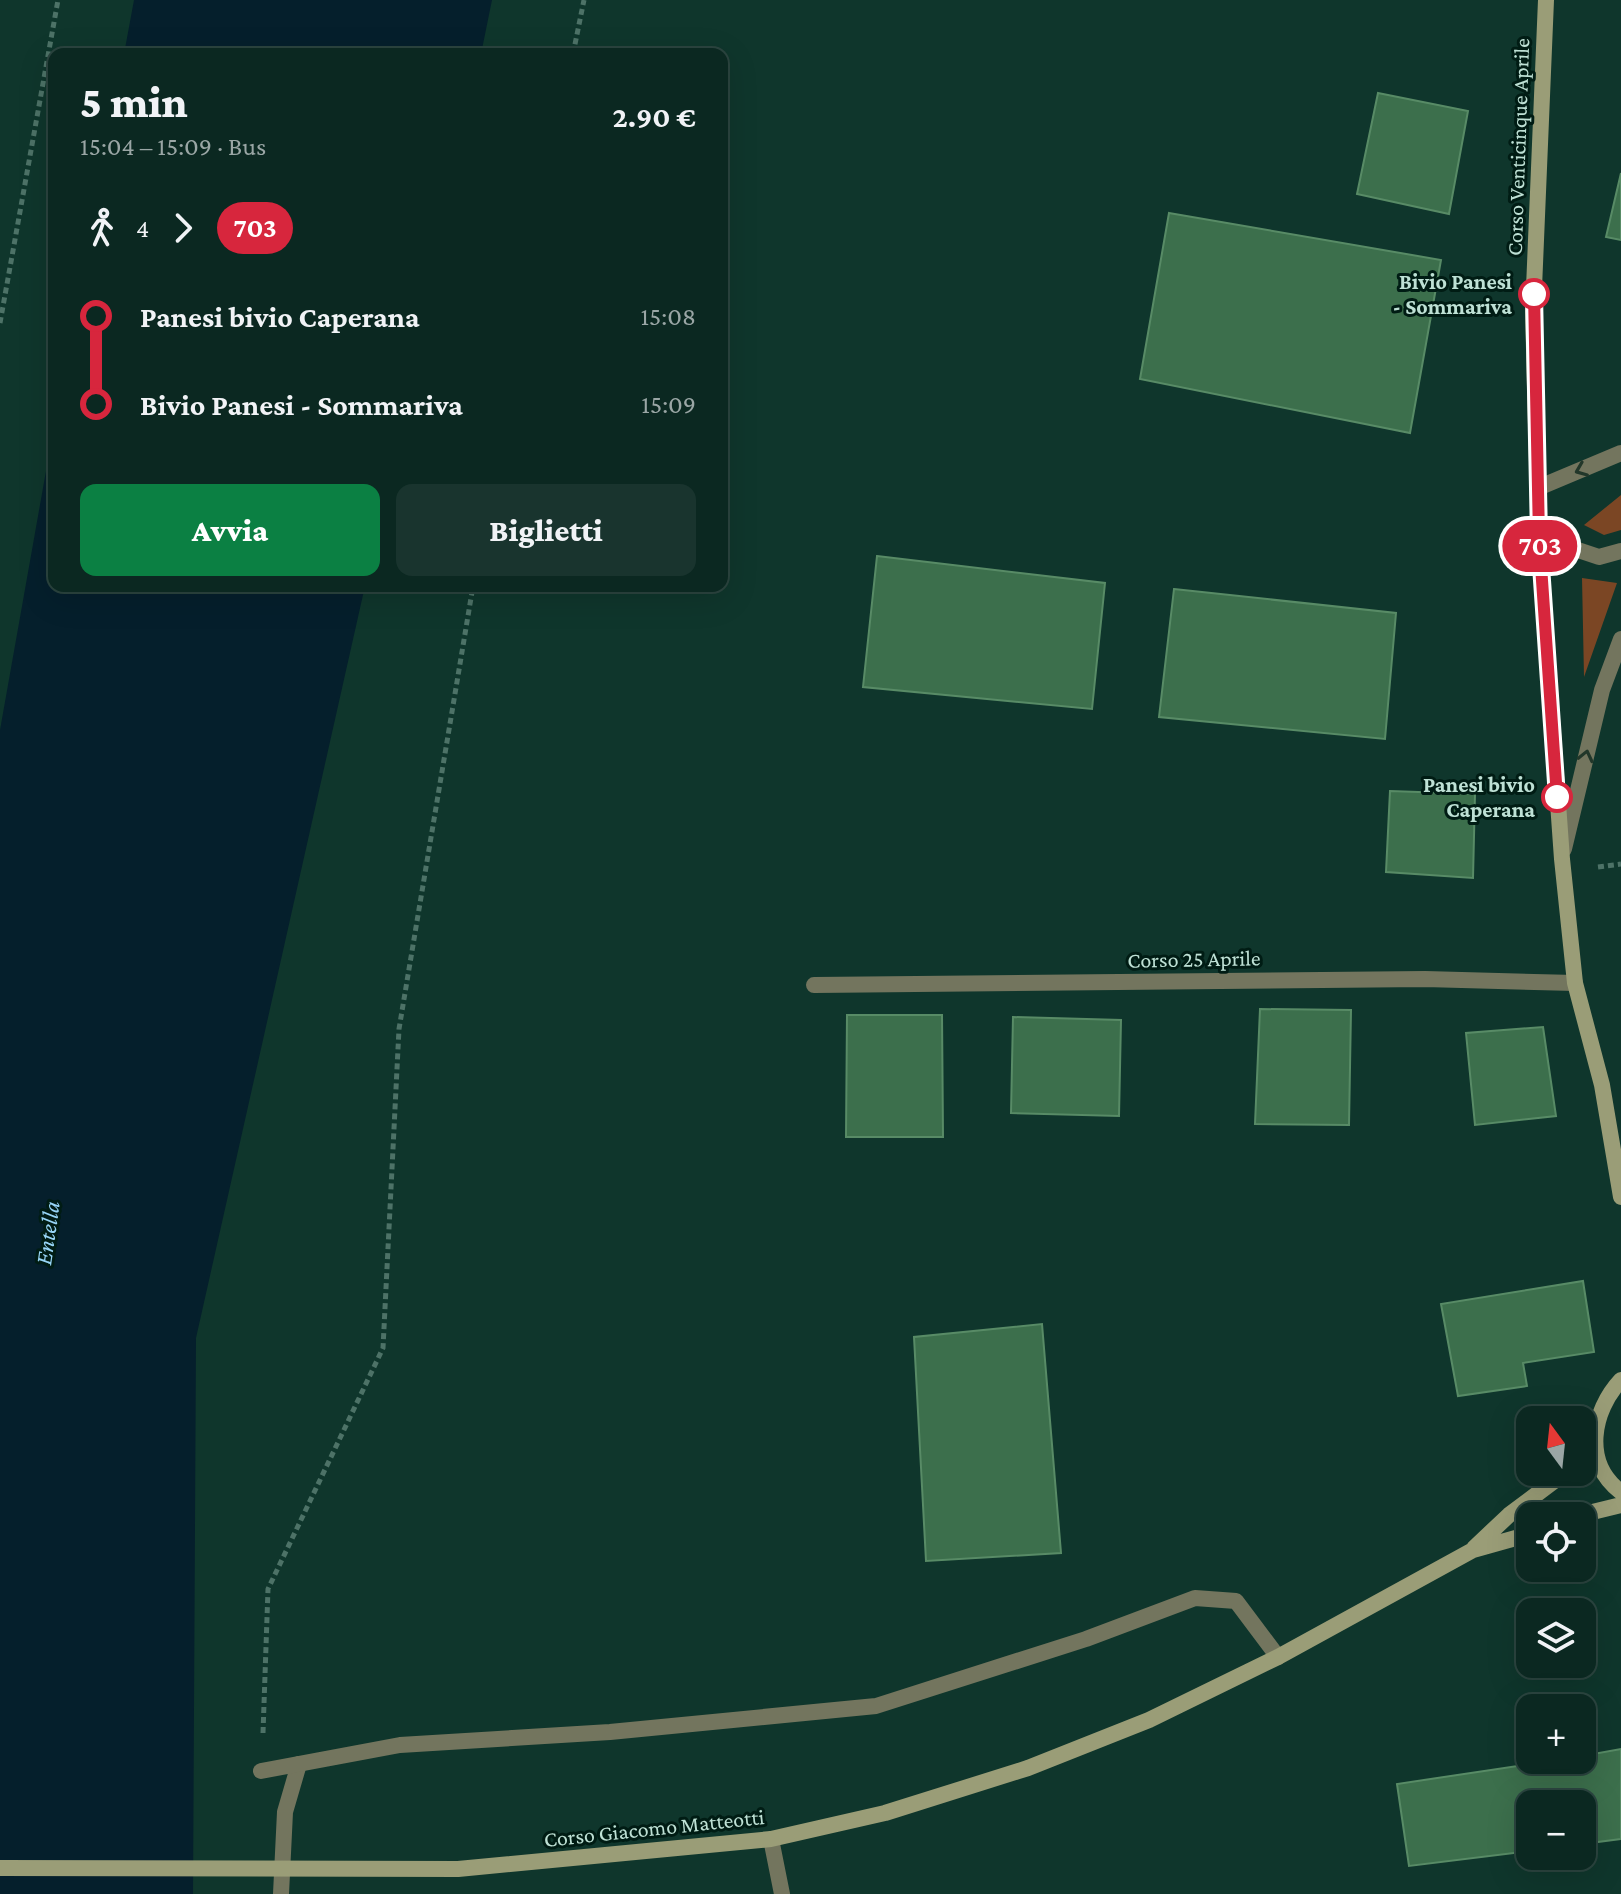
<!DOCTYPE html>
<html lang="it">
<head>
<meta charset="utf-8">
<style>
	body { margin:0; font-family:"Crimson Pro",serif; background:#19342e; color:#f1f3f6; height:100vh; display:flex; flex-direction:column; font-size:30px; white-space:nowrap }
	* { box-sizing:border-box; margin:0 }
	p { font-size:26px; color:#9aa6a5 }
	.icon { flex:none; width:44px; height:44px; fill:none; stroke:currentColor; stroke-width:2; stroke-linecap:round; stroke-linejoin:round }
	.map { position:relative; flex:1; overflow:hidden }
	.drawer { position:absolute; left:48px; top:48px; width:680px; height:544px; display:flex; flex-direction:column; background:#0b2821; border-radius:16px; box-shadow:0 8px 32px #0002,0 0 0 2px #2b443f }
	.drawer>* { flex:none }
	.badge { padding:0 16px; border-radius:26px; font-size:28px; line-height:52px }
	.needle { width:52px; rotate:345deg }
	.tools { position:absolute; left:1516px; top:1406px; display:grid; gap:16px }
	.tools a { display:grid; place-items:center; width:80px; height:80px; border-radius:16px; background:#0b2821; box-shadow:0 8px 32px #0002,0 0 0 2px #2b443f; font-size:40px }
	.map>.badge { position:absolute; translate:-50% -50%; box-shadow:0 0 0 4px #fff }
	.legs { display:flex; align-items:center; gap:12px; height:88px; padding:0 32px; font-size:26px }
	.legs p { margin-inline-start:auto }
	.head { display:flex; align-items:center; justify-content:space-between; height:136px; padding:0 32px }
	h1 { font-size:44px; font-weight:800; line-height:60px }
	.button { display:flex; gap:16px; margin-top:auto; padding:16px 32px }
	.button a { flex:1; height:92px; border-radius:16px; background:#0b8043; color:#fff; font-size:32px; font-weight:800; line-height:92px; text-align:center }
	.button a+a { background:#19342e; color:#f1f3f6 }
	ul { padding:0 32px; list-style:none }
	li { display:flex; align-items:center; gap:28px; height:88px; font-size:30px }
	li i { display:grid; place-items:center; width:12px; height:100%; margin:0 10px; background:currentColor }
	li i::after { content:''; width:20px; height:20px; margin:-10px; border:6px solid; border-radius:50%; background:#0b2821 }
	li p { margin-inline-start:auto }
	li:first-child i { background:linear-gradient(#0000 50%,currentColor 0) }
	li:last-child i { background:linear-gradient(currentColor 50%,#0000 0) }
	.map>svg:first-child { display:block }
	.green { fill:#7b4624 }
	.water { fill:#051f2c }
	.building { fill:#3c6f4c; stroke:#588b66; stroke-width:2 }
	.lines { fill:none; stroke-linecap:round; stroke-linejoin:round }
	.path { stroke:#4d7267; stroke-width:5; stroke-dasharray:6 4; stroke-linecap:butt }
	.lane { stroke:#73755e; stroke-width:16 }
	.street { stroke:#73755e; stroke-width:16 }
	.secondary { stroke:#9a9d77; stroke-width:16 }
	.oneway { stroke:#22372a }
	.line-1-casing { stroke:#fff; stroke-width:18 }
	.line-1 { stroke:#d7263d; stroke-width:12 }
	.stop-1-dot { fill:#fff; stroke:#d7263d; stroke-width:4 }
	.labels { text-anchor:middle; dominant-baseline:central; stroke-width:6; stroke-linejoin:round; paint-order:stroke }
	.street-label { font-size:22px; fill:#bee1d5; stroke:#001c14 }
	.stop-label { font-size:22px; font-weight:bold; fill:#bee1d5; stroke:#001c14; text-anchor:end }
	.water-label { font-size:24px; font-style:italic; fill:#97d5f6; stroke:#001c14 }
</style>
</head>
<body>
<div class="map">
<svg width="1621" height="1894" viewBox="0 0 1621 1894">
	<rect width="100%" height="100%" fill="#0f362c"/>
	<path class="green" d="M 1621,495 L 1621,530 L 1604,535 L 1584,525 Z
		M 1582,578 L 1617,583 L 1584,677 Z"/>
	<path class="water" d="M 134,0 L 492,0 L 481,54 L 124,54 Z
		M 54,426 L 54,586 L 365,586 L 196,1338 L 193,1894 L 0,1894 L 0,730 Z"/>
	<path class="building" d="M 1378,93 L 1468,111 L 1449,214 L 1357,194 Z
		M 1621,173 L 1621,240 L 1606,237 Z
		M 1169,213 L 1441,260 L 1410,433 L 1140,379 Z
		M 877,556 L 1105,583 L 1092,709 L 863,687 Z
		M 1174,589 L 1396,613 L 1385,739 L 1159,717 Z
		M 1390,791 L 1475,794 L 1473,878 L 1386,872 Z
		M 1260,1009 L 1351,1010 L 1349,1125 L 1255,1124 Z
		M 847,1015 L 942,1015 L 943,1137 L 846,1137 Z
		M 1013,1017 L 1121,1020 L 1119,1116 L 1011,1113 Z
		M 1543,1027 L 1556,1116 L 1475,1125 L 1466,1033 Z
		M 1583,1281 L 1594,1352 L 1523,1363 L 1527,1386 L 1458,1396 L 1441,1304 Z
		M 1042,1324 L 1061,1553 L 926,1561 L 914,1337 Z
		M 1621,1749 L 1621,1839 L 1582,1844 L 1582,1804 L 1530,1804 L 1530,1851 L 1409,1866 L 1397,1784 L 1558,1760 L 1582,1760 L 1582,1756 Z"/>
	<g class="lines">
		<path class="path" d="M 573,54 L 584,0
			M 0,323 L 58,0
			M 1598,867 L 1621,864
			M 263,1733 L 268,1589 L 383,1348 L 399,1029 L 473,586"/>
		<path class="lane" d="M 771,1839 L 782,1894
			M 281,1894 L 285,1812 L 299,1764"/>
		<path class="street" d="M 1540,487 L 1621,453
			M 1539,537 L 1599,557 L 1621,551
			M 1564,849 L 1602,690 L 1621,639
			M 814,985 L 1425,979 L 1575,983
			M 261,1771 L 400,1745 L 610,1732 L 876,1706 L 1086,1639 L 1195,1598 L 1236,1601 L 1278,1657"/>
		<path class="secondary" d="M 1546,0 L 1533,312 L 1539,537 L 1562,859 L 1575,983 L 1602,1085 L 1621,1197
			M 1621,1380 C 1592,1411 1582,1463 1621,1492
			M 1576,1516 L 1621,1505
			M 1474,1548 L 1509,1515 L 1566,1472
			M 0,1868 L 458,1869 L 771,1839 L 885,1813 L 1028,1768 L 1149,1720 L 1278,1657 L 1473,1550 L 1530,1534"/>
	</g>
	<defs><path id="oneway-chevron" d="M-2-3.5L2.5 0L-2 3.5" fill="none" stroke-width="1.6" stroke-linecap="round" stroke-linejoin="round" transform="scale(2)"/></defs>
	<g class="oneway">
		<use href="#oneway-chevron" transform="translate(1581 470) rotate(158)"/>
		<use href="#oneway-chevron" transform="translate(1586 756) rotate(-77)"/>
	</g>
	<g class="lines">
		<g class="line-1-casing">
			<path id="line-1" d="M 1534,294 L 1539,537 L 1557,797"/>
		</g>
		<use href="#line-1" class="line-1"/>
	</g>
	<g class="stop-1-dot">
		<circle cx="1534" cy="294" r="14"/>
		<circle cx="1557" cy="797" r="14"/>
	</g>
	<g class="labels">
		<g class="street-label">
			<text transform="translate(1518 147) rotate(-88)">Corso Venticinque Aprile</text>
			<text transform="translate(1194 959) rotate(-1)">Corso 25 Aprile</text>
			<text transform="translate(654 1828) rotate(-6)">Corso Giacomo Matteotti</text>
		</g>
		<g class="stop-label">
			<text x="1512" y="281">Bivio Panesi<tspan x="1512" dy="25">- Sommariva</tspan></text>
			<text x="1535" y="784">Panesi bivio<tspan x="1535" dy="25">Caperana</tspan></text>
		</g>
		<g class="water-label">
			<text transform="translate(47 1233) rotate(-82)">Entella</text>
		</g>
	</g>
</svg>
<div class="tools">
<a><svg class="needle" viewBox="-14 -14 28 28"><path d="M0-13l5 13h-10z" fill="#e53935"/><path d="M0 13l5-13h-10z" fill="#9aa6a5"/></svg></a>
<a><svg class="icon" aria-label="locate" viewBox="0 0 24 24"><circle cx="12" cy="12" r="6"/><path d="M12 2v4M12 18v4M2 12h4M18 12h4"/></svg></a>
<a><svg class="icon" aria-label="layers" viewBox="0 0 24 24"><path d="M12 4l9 5-9 5-9-5zM3 14l9 5 9-5"/></svg></a>
<a>+</a>
<a>−</a>
</div>
<b class="badge" style="left:1540px;top:546px;background:#d7263d;color:#fff">703</b>
<section class="drawer">
<div class="head"><div><h1>5 min</h1><p>15:04 – 15:09 · Bus</p></div><b>2.90 €</b></div>
<div class="legs"><svg class="icon" aria-label="walk" viewBox="0 0 24 24"><circle cx="13" cy="4" r="2"/><path d="M13 8l-2 6 4 7M11 14l-3 7M7 12l3-4h3l4 4"/></svg>4<svg class="icon" aria-label="forward" viewBox="0 0 24 24"><path d="M9 5l7 7-7 7"/></svg><b class="badge" style="background:#d7263d;color:#fff">703</b></div>
<ul>
<li><i style="color:#d7263d"></i><b>Panesi bivio Caperana</b><p>15:08</p></li>
<li><i style="color:#d7263d"></i><b>Bivio Panesi - Sommariva</b><p>15:09</p></li>
</ul>
<div class="button"><a>Avvia</a><a>Biglietti</a></div>
</section>
</div>
</body>
</html>
